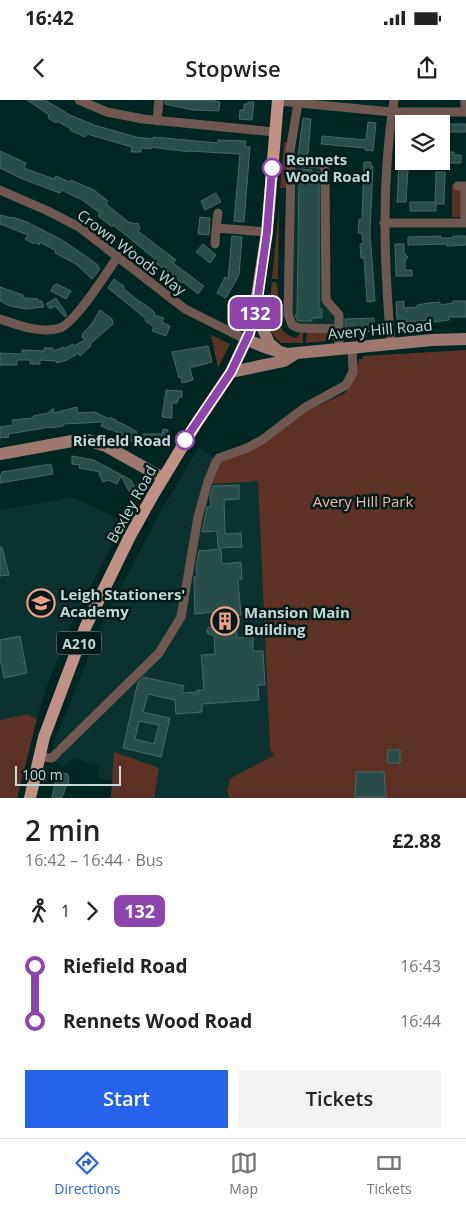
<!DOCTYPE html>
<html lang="en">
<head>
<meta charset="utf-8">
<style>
	body { margin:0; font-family:"Open Sans",sans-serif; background:#f2f2f2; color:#222; height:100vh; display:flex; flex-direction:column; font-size:19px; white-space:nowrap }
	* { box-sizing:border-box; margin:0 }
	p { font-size:16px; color:#767676 }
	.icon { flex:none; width:28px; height:28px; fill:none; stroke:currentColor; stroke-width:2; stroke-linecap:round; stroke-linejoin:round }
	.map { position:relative; height:698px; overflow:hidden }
	.sheet { display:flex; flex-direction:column; background:#fff; flex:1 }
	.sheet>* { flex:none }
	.badge { padding:0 10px; border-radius:8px; font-size:18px; line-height:32px }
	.fabs { position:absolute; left:395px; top:15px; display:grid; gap:10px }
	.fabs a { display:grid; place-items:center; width:55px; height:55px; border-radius:0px; background:#fff; box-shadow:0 1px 4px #0004; font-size:25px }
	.scale { position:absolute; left:15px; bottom:12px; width:106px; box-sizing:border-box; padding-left:5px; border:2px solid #c4d8d5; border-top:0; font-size:14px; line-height:18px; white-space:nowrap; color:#c4d8d5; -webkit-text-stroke:4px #001b18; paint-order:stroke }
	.map>.badge { position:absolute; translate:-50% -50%; box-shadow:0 0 0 2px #fff }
	.legs { display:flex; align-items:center; gap:8px; height:55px; padding:0 25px; font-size:16px }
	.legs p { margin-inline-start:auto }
	.summary { display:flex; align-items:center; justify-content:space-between; height:85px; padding:0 25px }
	h1 { font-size:28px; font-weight:600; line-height:38px }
	.button { display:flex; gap:10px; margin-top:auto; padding:10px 25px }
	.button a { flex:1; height:58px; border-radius:0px; background:#2563eb; color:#fff; font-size:20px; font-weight:600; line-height:58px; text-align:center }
	.button a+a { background:#f2f2f2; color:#222 }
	ul { padding:0 25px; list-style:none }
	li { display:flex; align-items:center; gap:18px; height:55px; font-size:19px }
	li i { display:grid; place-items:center; width:8px; height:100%; margin:0 6px; background:currentColor }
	li i::after { content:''; width:12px; height:12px; margin:-6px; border:4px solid; border-radius:50%; background:#fff }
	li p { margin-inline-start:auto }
	li:first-child i { background:linear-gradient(#0000 50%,currentColor 0) }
	li:last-child i { background:linear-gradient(currentColor 50%,#0000 0) }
	.status { display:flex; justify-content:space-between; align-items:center; height:35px; padding:0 25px; background:#fff; direction:ltr }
	.status svg { height:14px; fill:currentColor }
	header { display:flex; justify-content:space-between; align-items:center; height:65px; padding:0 25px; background:#fff; font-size:22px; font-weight:600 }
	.tabs { display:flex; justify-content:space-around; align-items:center; height:70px; border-top:1px solid #e0e0e0; background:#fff; font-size:14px; color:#767676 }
	.tabs a { display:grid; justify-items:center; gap:2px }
	.tabs .selected { color:#2563eb }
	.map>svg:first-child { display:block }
	.built { fill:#0c322f }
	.green { fill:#5c3227 }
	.building { fill:#294e4a; stroke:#456a66; fill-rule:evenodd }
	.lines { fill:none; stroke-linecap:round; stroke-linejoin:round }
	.street { stroke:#705852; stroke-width:9 }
	.secondary { stroke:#9e796f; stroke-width:12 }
	.primary { stroke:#c29185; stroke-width:12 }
	.line-1-casing { stroke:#fff; stroke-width:11 }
	.line-1 { stroke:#8e44ad; stroke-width:8 }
	.stop-1-dot { fill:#fff; stroke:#8e44ad; stroke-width:2.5 }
	.labels { text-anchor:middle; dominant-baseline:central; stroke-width:5; stroke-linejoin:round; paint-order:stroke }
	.shield { fill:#001b18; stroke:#899f9c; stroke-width:1 }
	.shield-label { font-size:14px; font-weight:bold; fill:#c4d8d5 }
	.stop-label { font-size:15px; font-weight:bold; fill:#c4d8d5; stroke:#001b18; text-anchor:start }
	.street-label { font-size:15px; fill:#c4d8d5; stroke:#001b18 }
	.park-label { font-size:15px; fill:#f7b4a3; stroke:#001b18 }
	.poi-label { font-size:15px; font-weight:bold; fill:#c4d8d5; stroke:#001b18; text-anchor:start }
</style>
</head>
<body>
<div class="status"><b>16:42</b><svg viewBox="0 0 49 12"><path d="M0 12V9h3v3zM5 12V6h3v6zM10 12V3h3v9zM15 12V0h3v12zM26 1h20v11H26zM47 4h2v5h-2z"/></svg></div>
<header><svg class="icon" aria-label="back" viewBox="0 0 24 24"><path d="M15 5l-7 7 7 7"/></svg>Stopwise<svg class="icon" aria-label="share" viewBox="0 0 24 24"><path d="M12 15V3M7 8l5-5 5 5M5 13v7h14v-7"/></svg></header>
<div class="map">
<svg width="466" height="698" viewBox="0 0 466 698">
	<rect width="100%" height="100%" fill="#002622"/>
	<path class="built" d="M 291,62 L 328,65 L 324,199 L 339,215 L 339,229 L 298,228 L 288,214 Z
		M 199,347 L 220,362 L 258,380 L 270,649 L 274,655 L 231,678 L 227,689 L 229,698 L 121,698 L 123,682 L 98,678 L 99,666 L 73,658 L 64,667 L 61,667 L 55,661 L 59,656 L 53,650 L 53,645 L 103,521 L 161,411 Z
		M 73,397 L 124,422 L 72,523 L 45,591 L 37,619 L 27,614 L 0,620 L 0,410 Z"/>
	<path class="green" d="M 284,42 L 289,42 L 287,88 L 280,88 Z
		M 452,84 L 456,84 L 462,91 L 462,117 L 452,117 Z
		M 279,107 L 278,179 L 272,179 Z
		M 272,182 L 276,182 C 283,202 267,230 296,238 L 303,230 L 303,243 L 281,243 C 262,230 270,202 272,182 Z
		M 307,231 C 317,232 333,229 335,240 L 306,243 Z
		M 211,235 L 230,244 L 218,268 Z
		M 466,250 L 466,698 L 229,698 L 227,689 L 231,678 L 274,655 L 270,649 L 258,381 L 211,384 L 220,362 L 305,312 L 345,293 L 355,276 L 359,259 L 362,259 L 363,256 Z
		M 27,614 L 37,619 L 17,698 L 0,698 L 0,620 Z
		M 114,652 L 159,668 L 154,698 L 111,698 Z"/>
	<path class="building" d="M 27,0 L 45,0 L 70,15 L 94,25 L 136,37 L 153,39 L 153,37 L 218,43 L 218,40 L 246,41 L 245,47 L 250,47 L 244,122 L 234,121 L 240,54 L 190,51 L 190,52 L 151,47 L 151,49 L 141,48 L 141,52 L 131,52 L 132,47 L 87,34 L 85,37 L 70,30 L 71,29 L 57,21 L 56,23 L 48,18 L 49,15 Z
		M 165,0 L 216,0 L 216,2 L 220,2 L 219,11 L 193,10 L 165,4 Z
		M 248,2 L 254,2 L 252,20 L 239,19 L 240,10 L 244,10 L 244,4 L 248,4 Z
		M 303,18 L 311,19 L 308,54 L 307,54 L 306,57 L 298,56 Z
		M 368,22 L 376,23 L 373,51 L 365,50 L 365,48 L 321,44 L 322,36 L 366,40 Z
		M 441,24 L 466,24 L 466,32 L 441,32 Z
		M 0,51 L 26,63 L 24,68 L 54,79 L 56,76 L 70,82 L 71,80 L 94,90 L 108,101 L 106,104 L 130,123 L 131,122 L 133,124 L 138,123 L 140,128 L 138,131 L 176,160 L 173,163 L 204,186 L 198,194 L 183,182 L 182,183 L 153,161 L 155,159 L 113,125 L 112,127 L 98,116 L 100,113 L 82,100 L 61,90 L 60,93 L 20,78 L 0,68 Z
		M 446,52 L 454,52 L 454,55 L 461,55 L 461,63 L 447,63 Z
		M 399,61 L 411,63 L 411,69 L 408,69 L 406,102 L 397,102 Z
		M 364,62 L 371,62 L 371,66 L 373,66 L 370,133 L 375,201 L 367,202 L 364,158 L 361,158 L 360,144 L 363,144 L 362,133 L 358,133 L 359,119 L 362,119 Z
		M 298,69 L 312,70 L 312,72 L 319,72 L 319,209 L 322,209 L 322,218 L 312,218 L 312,221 L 298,221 L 295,215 L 297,214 L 299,76 L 298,76 Z
		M 436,72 L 445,72 L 444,104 L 436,104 L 436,111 L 410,111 L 410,102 L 435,102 Z
		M 216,93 L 221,102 L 205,110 L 201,101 Z
		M 0,115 L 12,118 L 12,117 L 27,122 L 62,140 L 90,159 L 99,166 L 98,168 L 100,169 L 92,179 L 76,164 L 55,153 L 56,151 L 40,142 L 39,145 L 35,142 L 34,144 L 25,139 L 28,135 L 0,124 Z
		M 200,117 L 210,118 L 209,135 L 198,134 Z
		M 232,136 L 242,137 L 239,175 L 226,198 L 217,193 L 225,177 L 228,179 Z
		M 441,136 L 441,138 L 453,138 L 453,136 L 466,136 L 466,145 L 447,146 L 447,144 L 408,145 L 408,137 Z
		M 203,144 L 216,155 L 210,163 L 196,152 Z
		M 395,144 L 404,144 L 404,153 L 408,157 L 405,161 L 405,170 L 412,170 L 412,176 L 396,176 Z
		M 114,179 L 124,186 L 123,188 L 135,198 L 151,209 L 155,213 L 154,215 L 164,218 L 162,222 L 170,226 L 166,236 L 152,231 L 154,227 L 145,221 L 146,219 L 108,188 Z
		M 57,184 L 71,191 L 66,199 L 51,191 L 54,185 Z
		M 0,187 L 23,195 L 24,198 L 38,199 L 38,201 L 42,201 L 44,207 L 26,209 L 10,206 L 0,201 Z
		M 56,198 L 67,215 L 65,217 L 55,206 L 50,209 L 46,204 Z
		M 404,201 L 404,208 L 417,207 L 417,205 L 429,203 L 440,202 L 440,205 L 453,203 L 453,201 L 466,201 L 466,217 L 449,217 L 449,220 L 434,222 L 434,220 L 406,222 L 406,219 L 397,219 L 396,202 Z
		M 100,210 L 112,219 L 113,224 L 90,244 L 91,246 L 80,256 L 79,253 L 67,260 L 57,263 L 56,261 L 40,260 L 40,264 L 30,264 L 30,260 L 17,260 L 17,265 L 0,265 L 0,253 L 22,254 L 22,250 L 44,251 L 44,248 L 53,248 L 53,251 L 64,247 L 64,249 L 73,244 L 74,246 L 85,240 L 82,237 L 83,233 L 91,225 Z
		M 374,218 L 375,231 L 345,233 L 345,219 Z
		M 208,246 L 212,262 L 190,268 L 193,280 L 182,283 L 181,277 L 179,278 L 172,252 Z
		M 166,290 L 182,291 L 182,297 L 179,297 L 177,303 L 172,303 L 172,318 L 162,317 Z
		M 77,307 L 78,313 L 95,312 L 109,319 L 110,317 L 116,320 L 116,321 L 125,325 L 137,332 L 131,342 L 111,329 L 110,330 L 101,326 L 103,322 L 85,323 L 63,324 L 63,326 L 51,328 L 51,327 L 8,334 L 9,337 L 0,338 L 0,327 L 13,325 L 12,320 L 33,318 L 33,316 L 48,313 L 53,308 L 54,313 Z
		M 163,329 L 168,330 L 167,340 L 160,340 L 159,345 L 142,345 L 143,334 L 162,334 Z
		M 72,356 L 94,360 L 101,364 L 131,380 L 136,390 L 130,393 L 121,376 L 117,384 L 108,380 L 103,382 L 99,374 L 100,372 L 79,368 L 80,365 L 72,364 Z
		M 51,364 L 53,374 L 0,383 L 0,375 L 2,374 L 2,372 Z
		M 239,385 L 239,399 L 224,400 L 225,434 L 241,433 L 242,447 L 218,448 L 217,431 L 202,432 L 207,407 L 211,406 L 210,397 L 213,386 Z
		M 0,447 L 2,447 L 9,475 L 0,476 Z
		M 221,449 L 222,464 L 241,462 L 242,479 L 238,480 L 241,515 L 236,516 L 237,538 L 253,537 L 253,551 L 263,551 L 265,585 L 258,585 L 259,600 L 202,604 L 202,612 L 176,614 L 175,600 L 148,594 L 143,612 L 170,618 L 161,657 L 123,648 L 138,582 L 143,577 L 184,586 L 182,593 L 197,592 L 197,590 L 204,590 L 201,555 L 215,554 L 214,536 L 207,533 L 207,530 L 209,527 L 214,527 L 213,512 L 195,514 L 194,477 L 197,476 L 196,467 L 199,451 ZM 139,621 L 159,625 L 154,644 L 135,639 Z
		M 20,536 L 27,573 L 4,578 L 0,558 L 0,540 Z
		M 388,650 L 400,650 L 400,663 L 387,663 Z
		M 57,672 L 68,674 L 69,685 L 67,684 L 62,698 L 52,698 Z
		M 356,672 L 384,672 L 386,697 L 355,697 Z"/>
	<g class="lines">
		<path class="street" d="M 79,0 L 107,12 L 143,19 L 275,32
			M 278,1 L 392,12 L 466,12
			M 298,3 L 290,51 L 291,62 L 288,214 L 292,225 L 298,228 L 339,229 L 339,249
			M 465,12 L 465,0
			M 157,21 L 159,0
			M 291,62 L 322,64 L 325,69 L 326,200 L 339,215 L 339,229
			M 458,86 L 465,86 L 465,123
			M 0,90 L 48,111 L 79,127 L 185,209 L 247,240
			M 384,123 L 466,123
			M 216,128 L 218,113
			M 215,144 L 216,128 L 267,132
			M 0,219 C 18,225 41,234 60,228 C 76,222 107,172 118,156
			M 391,245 C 384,163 381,82 394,0
			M 61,649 L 159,553 L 181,517 L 198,417 L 208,381 L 216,362 L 219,358 L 247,348 L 262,340 L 304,308 L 346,285 L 353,272 L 352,248
			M 39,657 L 52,658 L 57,653"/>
		<path class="secondary" d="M 255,210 L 269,243 L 278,251
			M 247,240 L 267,248 L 287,254 L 432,240 L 466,239
			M 231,272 L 284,261 L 295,254
			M 0,354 L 72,341 L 88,340 L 106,346 L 163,378"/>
		<path class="primary" d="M 30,698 L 44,637 L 85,528 L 130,436 L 153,395 L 196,324 L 231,272 L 249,234 L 255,210 L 267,132 L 278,0"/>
	</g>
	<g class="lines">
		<g class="line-1-casing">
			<path id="line-1" d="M 185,340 L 231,272 L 249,234 L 256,210 L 267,132 L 272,68"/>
		</g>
		<use href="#line-1" class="line-1"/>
	</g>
	<defs>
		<g id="school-ring" transform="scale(1.4375)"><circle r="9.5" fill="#001b18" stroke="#f49e89" stroke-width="1.5"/><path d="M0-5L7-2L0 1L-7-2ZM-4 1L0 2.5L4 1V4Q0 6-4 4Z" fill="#f49e89"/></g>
		<g id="building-ring" transform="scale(1.4375)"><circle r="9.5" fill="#001b18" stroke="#f49e89" stroke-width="1.5"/><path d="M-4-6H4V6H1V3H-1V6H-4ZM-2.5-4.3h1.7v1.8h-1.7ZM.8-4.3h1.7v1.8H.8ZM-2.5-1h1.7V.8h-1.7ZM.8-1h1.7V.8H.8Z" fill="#f49e89"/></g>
	</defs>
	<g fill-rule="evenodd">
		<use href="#school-ring" x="41" y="503"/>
		<use href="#building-ring" x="225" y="521"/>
	</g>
	<g class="stop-1-dot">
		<circle cx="272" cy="68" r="9"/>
		<circle cx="185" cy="340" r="9"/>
	</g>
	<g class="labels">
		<rect class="shield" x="56.5" y="531.5" width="45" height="23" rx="4"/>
		<g class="shield-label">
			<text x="79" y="543">A210</text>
		</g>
		<g class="stop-label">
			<text x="286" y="59">Rennets<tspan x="286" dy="17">Wood Road</tspan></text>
			<text x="171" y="340" text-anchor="end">Riefield Road</text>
		</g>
		<g class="street-label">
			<text transform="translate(132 152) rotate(37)">Crown Woods Way</text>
			<text transform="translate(380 229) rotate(-5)">Avery Hill Road</text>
			<text transform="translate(131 404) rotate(-61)">Bexley Road</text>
		</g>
		<g class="park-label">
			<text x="363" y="401">Avery Hill Park</text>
		</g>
		<g class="poi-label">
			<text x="60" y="494">Leigh Stationers'<tspan x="60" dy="17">Academy</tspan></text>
			<text x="244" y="512">Mansion Main<tspan x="244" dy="17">Building</tspan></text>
		</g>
	</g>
</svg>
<div class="fabs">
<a><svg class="icon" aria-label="layers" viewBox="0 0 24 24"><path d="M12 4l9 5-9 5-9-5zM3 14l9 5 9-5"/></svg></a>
</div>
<div class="scale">100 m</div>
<b class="badge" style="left:255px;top:213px;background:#8e44ad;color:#fff">132</b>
</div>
<section class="sheet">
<div class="summary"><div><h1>2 min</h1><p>16:42 – 16:44 · Bus</p></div><b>£2.88</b></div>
<div class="legs"><svg class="icon" aria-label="walk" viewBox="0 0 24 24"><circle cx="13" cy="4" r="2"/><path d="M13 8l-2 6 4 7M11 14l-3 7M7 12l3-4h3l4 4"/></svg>1<svg class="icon" aria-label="forward" viewBox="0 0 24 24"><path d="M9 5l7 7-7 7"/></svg><b class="badge" style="background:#8e44ad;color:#fff">132</b></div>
<ul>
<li><i style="color:#8e44ad"></i><b>Riefield Road</b><p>16:43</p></li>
<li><i style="color:#8e44ad"></i><b>Rennets Wood Road</b><p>16:44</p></li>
</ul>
<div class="button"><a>Start</a><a>Tickets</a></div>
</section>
<nav class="tabs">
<a class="selected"><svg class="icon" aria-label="directions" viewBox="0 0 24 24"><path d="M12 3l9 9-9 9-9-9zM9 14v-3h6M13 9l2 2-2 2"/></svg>Directions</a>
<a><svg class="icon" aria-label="map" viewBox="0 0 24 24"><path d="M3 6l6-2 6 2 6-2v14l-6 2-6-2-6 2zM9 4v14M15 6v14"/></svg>Map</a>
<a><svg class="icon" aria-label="tickets" viewBox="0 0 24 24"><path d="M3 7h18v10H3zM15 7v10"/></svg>Tickets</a>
</nav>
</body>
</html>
